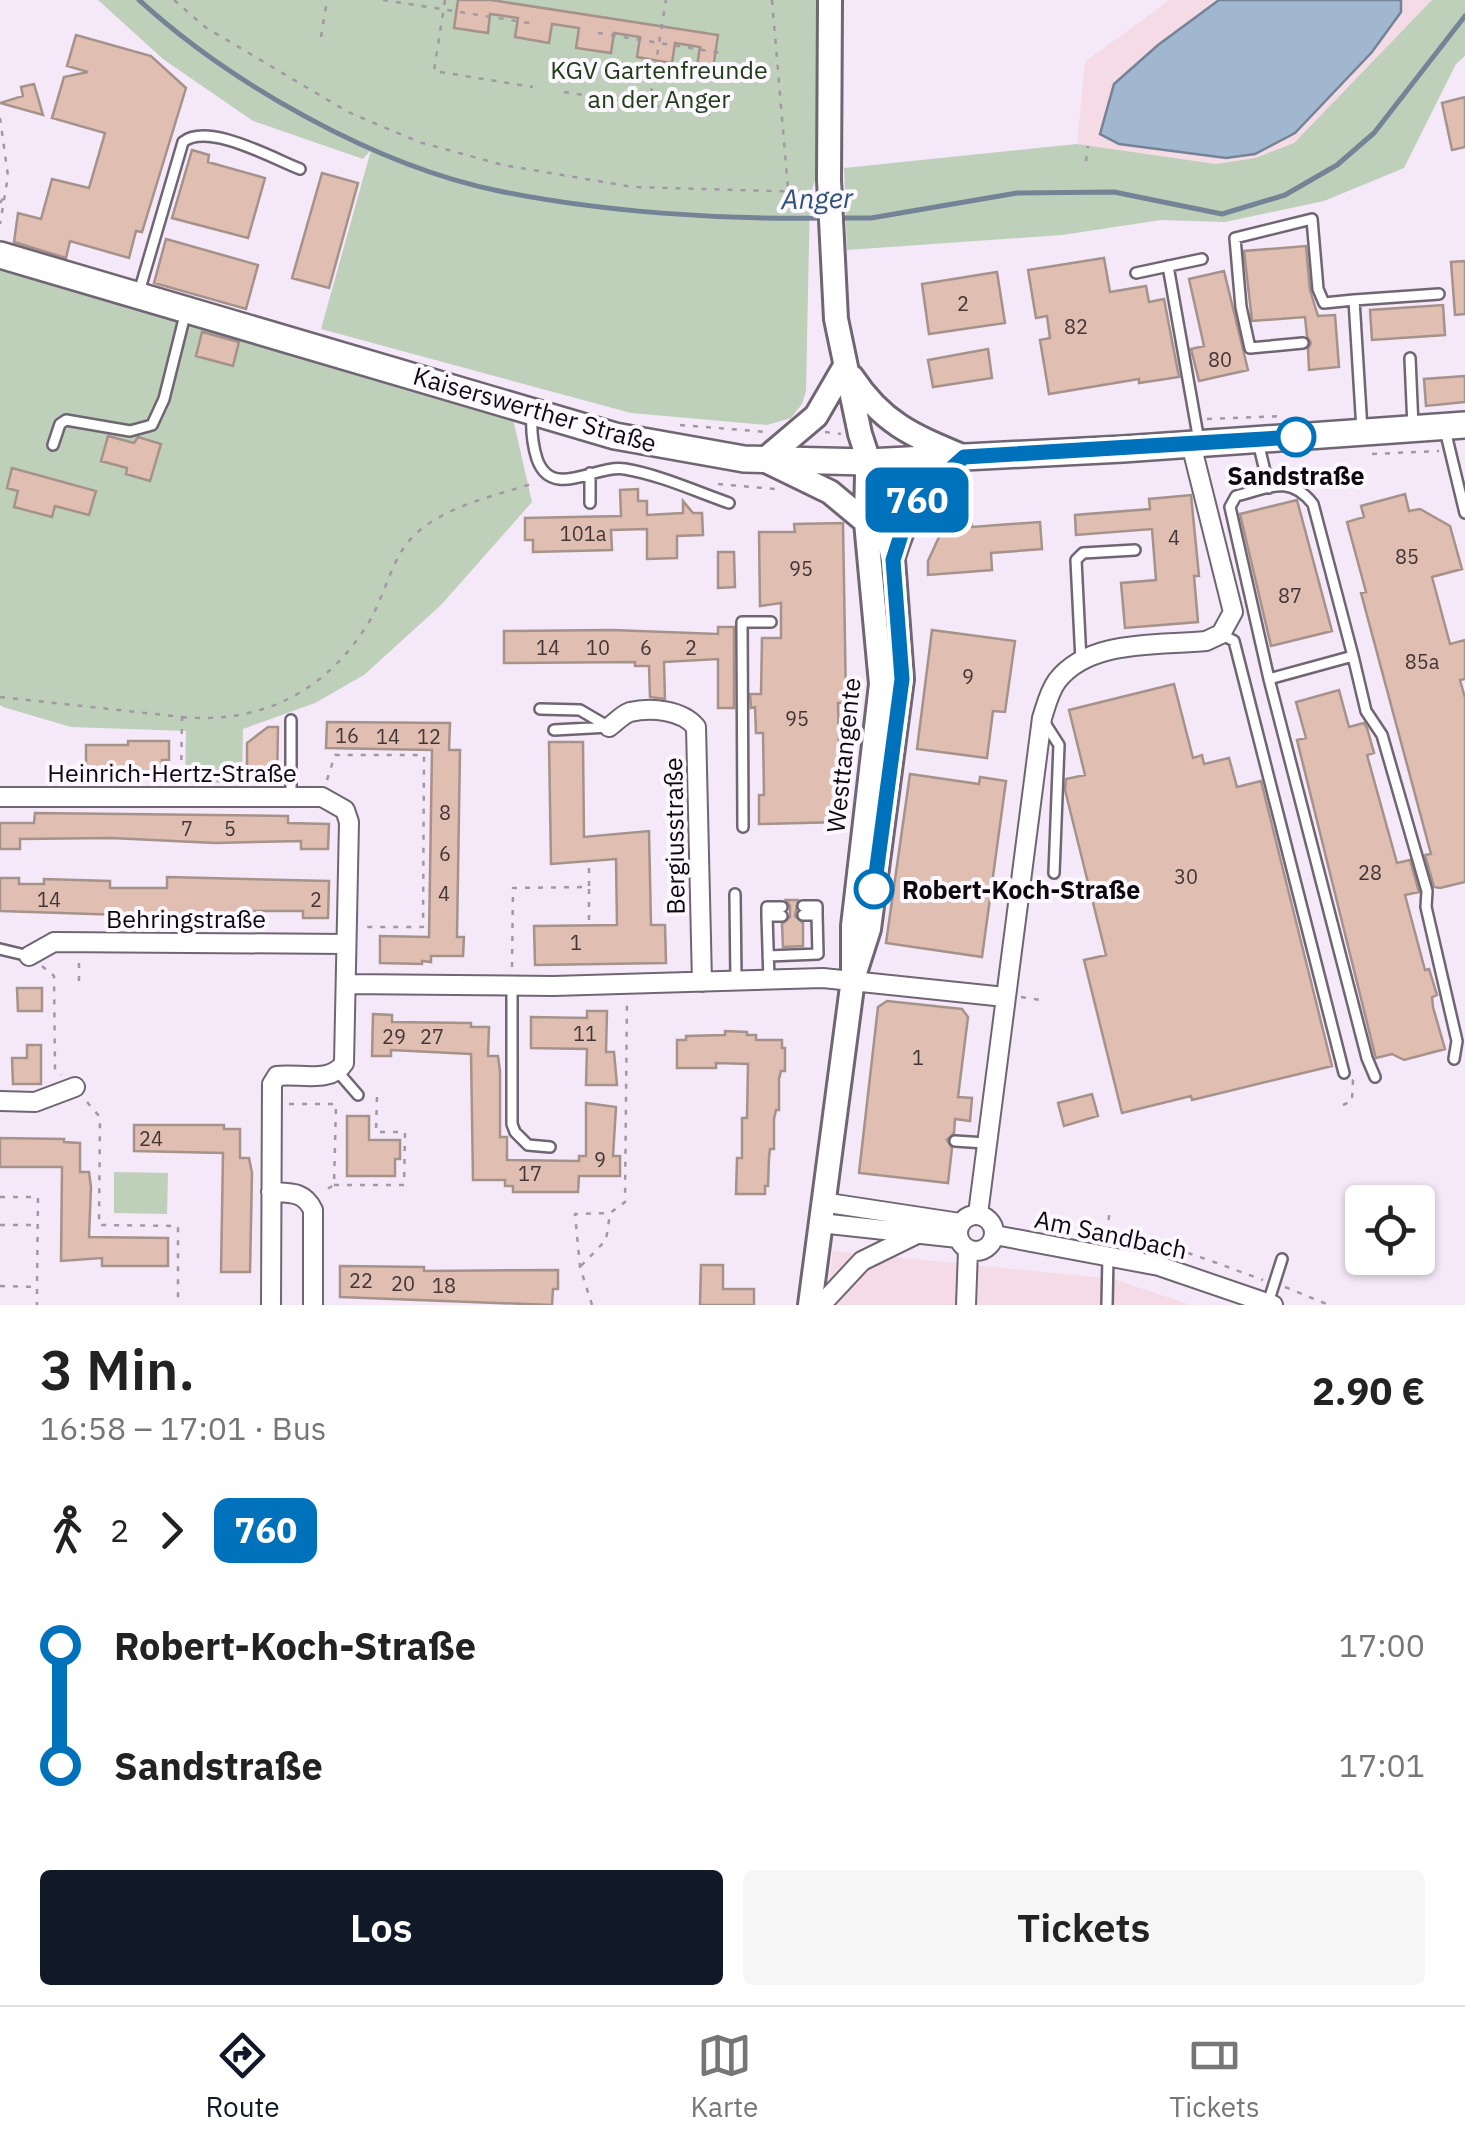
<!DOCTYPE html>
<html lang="de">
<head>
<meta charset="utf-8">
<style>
	body { margin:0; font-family:"IBM Plex Sans",sans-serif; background:#f6f6f6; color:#222; height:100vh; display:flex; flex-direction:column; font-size:38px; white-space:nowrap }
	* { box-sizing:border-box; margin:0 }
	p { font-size:32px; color:#767676 }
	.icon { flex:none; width:55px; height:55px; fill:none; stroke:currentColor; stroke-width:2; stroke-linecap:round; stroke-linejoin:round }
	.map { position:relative; height:1305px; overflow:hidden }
	.details { display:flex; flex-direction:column; background:#fff; flex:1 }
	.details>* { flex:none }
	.badge { padding:0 20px; border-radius:15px; font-size:35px; line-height:65px }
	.controls { position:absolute; left:1345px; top:1185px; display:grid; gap:20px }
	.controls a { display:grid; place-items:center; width:90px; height:90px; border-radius:10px; background:#fff; box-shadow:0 2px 8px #0004; font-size:50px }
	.map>.badge { position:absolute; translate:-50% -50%; box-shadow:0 0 0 5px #fff }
	.legs { display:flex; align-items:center; gap:15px; height:110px; padding:0 40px; font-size:32px }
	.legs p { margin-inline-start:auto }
	.head { display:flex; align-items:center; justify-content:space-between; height:170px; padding:0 40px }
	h1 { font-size:55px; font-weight:600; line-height:75px }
	.cta { display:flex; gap:20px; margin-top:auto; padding:20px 40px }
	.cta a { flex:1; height:115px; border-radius:10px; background:#111827; color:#fff; font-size:40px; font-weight:600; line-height:115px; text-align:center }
	.cta a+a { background:#f6f6f6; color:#222 }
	ul { padding:0 40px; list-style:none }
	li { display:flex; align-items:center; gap:35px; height:120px; font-size:38px }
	li i { display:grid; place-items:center; width:15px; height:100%; margin:0 12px; background:currentColor }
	li i::after { content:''; width:25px; height:25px; margin:-12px; border:8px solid; border-radius:50%; background:#fff }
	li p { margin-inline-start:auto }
	li:first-child i { background:linear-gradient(#0000 50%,currentColor 0) }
	li:last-child i { background:linear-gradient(currentColor 50%,#0000 0) }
	.tabs { display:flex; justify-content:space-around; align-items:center; height:140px; border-top:2px solid #e0e0e0; background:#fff; font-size:28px; color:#767676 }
	.tabs a { display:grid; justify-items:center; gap:5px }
	.tabs .current { color:#111827 }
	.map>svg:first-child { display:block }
	.industrial { fill:#f4dbe5 }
	.green { fill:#bfd0ba }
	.water { fill:#a1b7d0; stroke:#758396; stroke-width:2.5 }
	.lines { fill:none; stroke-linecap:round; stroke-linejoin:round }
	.stream { stroke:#758396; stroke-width:5 }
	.building { fill:#e0beb1; stroke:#a5928a; stroke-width:2.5 }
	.service-casing { stroke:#706573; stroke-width:14 }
	.minor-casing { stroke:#706573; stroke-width:22 }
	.tertiary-casing { stroke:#706573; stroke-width:28 }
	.secondary-casing { stroke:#706573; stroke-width:30 }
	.path { stroke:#a298a4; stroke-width:2.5; stroke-dasharray:5 8; stroke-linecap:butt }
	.service { stroke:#fff; stroke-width:9 }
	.minor { stroke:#fff; stroke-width:18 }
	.tertiary { stroke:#fff; stroke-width:22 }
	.secondary { stroke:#fff; stroke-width:25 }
	.line-1-casing { stroke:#fff; stroke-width:22 }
	.line-1 { stroke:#0072bc; stroke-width:15 }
	.stop-1-dot { fill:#fff; stroke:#0072bc; stroke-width:5 }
	.labels { text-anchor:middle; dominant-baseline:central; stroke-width:8; stroke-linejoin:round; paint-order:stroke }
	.number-label { font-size:20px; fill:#423638 }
	.park-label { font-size:25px; fill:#203f18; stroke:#fdf8ff }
	.street-label { font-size:25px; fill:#0e090f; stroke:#fdf8ff }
	.stop-label { font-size:25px; font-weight:bold; fill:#0e090f; stroke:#fdf8ff }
	.water-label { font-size:28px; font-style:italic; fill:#315378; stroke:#fdf8ff }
</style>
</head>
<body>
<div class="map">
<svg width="1465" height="1305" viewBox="0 0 1465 1305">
	<rect width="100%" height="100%" fill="#f5e8f8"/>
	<path class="industrial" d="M 1169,0 L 1432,0 L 1294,143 L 1255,158 L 1216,164 L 1077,144 L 1085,62 Z
		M 833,1251 L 1113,1279 L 1191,1305 L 826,1305 Z"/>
	<path class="green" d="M 98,0 L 816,0 L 816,177 L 810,196 L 806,391 L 802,404 L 791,418 L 767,425 L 631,413 L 321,329 L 371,150 L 363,159 L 253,121 L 163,59 Z
		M 1432,0 L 1465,0 L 1465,56 L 1456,64 L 1404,168 L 1324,201 L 1225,222 L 1161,220 L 1062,235 L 847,250 L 844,168 L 1077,144 L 1216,164 L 1255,158 L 1294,143 Z
		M 0,271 L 511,410 L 532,502 L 441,605 L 364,675 L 315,703 L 243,729 L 242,783 L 185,783 L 186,731 L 71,727 L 3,707 L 0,705 Z
		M 114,1172 L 168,1173 L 167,1214 L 114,1213 Z"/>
	<path class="water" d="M 1219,0 L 1401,0 L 1401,12 L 1372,52 L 1295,133 L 1255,154 L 1226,158 L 1119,144 L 1100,134 L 1114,84 L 1158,45 Z"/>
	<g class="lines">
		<path class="stream" d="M 139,0 C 231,84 376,166 499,191 C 602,212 722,220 826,218
			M 837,218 L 871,218 L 1017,193 L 1114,192 L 1222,214 L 1285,195 L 1337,165 L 1374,133 L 1465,16"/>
	</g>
	<path class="building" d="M 458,0 L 491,0 L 718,35 L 713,69 L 697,66 L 700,47 L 675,43 L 672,63 L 659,61 L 637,57 L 640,37 L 614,33 L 611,53 L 576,48 L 579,28 L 552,24 L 549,43 L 515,37 L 518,18 L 490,14 L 488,33 L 454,28 Z
		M 76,35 L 151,56 L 186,88 L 142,232 L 136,231 L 129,258 L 70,241 L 66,258 L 14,242 L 18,213 L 41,219 L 52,179 L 89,188 L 105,133 L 52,118 L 64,77 L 88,72 L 67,66 Z
		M 34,84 L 43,115 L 0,103 L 23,96 L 21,87 Z
		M 1465,97 L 1465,147 L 1452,150 L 1442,103 Z
		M 192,150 L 209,155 L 208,162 L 265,178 L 248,238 L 172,218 Z
		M 322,173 L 358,183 L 329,288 L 292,278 Z
		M 166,239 L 258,265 L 246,309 L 154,283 Z
		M 1306,246 L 1310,290 L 1318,316 L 1335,315 L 1339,367 L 1309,370 L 1308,349 L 1311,343 L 1307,336 L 1305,317 L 1252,321 L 1244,251 Z
		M 1104,258 L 1110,292 L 1146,286 L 1149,302 L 1164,299 L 1179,377 L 1139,383 L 1139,379 L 1049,394 L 1040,340 L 1050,338 L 1047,316 L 1036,318 L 1028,270 Z
		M 1465,261 L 1465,314 L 1455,315 L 1451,262 Z
		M 1224,271 L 1248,370 L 1199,381 L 1191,349 L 1204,346 L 1189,279 Z
		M 997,272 L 1005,323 L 929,334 L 922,284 Z
		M 1443,305 L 1445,335 L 1372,340 L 1370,310 Z
		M 202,332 L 239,342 L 233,366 L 196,356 Z
		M 988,349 L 992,378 L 933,387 L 928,360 Z
		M 1465,376 L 1465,402 L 1426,406 L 1424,379 Z
		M 108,436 L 134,443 L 138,437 L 161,444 L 150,481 L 126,474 L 127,468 L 101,461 Z
		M 12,468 L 96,491 L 89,515 L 55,506 L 52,517 L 14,507 L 18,491 L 7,488 Z
		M 638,489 L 638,501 L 647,501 L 647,515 L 683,513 L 683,501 L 693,513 L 702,513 L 703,535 L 677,536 L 677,558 L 647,559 L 647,529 L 611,530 L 612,550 L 533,552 L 533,540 L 525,540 L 525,518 L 621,516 L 620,490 Z
		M 1405,494 L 1409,511 L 1420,509 L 1450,526 L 1462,569 L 1432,577 L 1450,644 L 1465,640 L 1465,679 L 1460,680 L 1465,698 L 1465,882 L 1440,888 L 1434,887 L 1425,855 L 1431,854 L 1361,593 L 1366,592 L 1347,522 L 1364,517 L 1361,506 Z
		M 1191,495 L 1199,576 L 1194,576 L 1198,622 L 1125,628 L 1121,583 L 1156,580 L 1152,529 L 1076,535 L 1075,515 L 1150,509 L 1149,499 Z
		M 1297,500 L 1332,631 L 1271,646 L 1240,514 Z
		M 971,516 L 972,527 L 1040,522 L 1042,549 L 991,553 L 992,570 L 928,575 L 928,561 L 939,537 L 956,522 Z
		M 843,523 L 846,703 L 838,703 L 841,822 L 759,824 L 759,795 L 764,795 L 763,733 L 756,733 L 755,707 L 751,708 L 750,694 L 761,694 L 762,638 L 781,638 L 781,603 L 760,606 L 759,532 L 795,532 L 794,524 Z
		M 718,552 L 734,552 L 735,587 L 718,588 Z
		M 718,627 L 734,627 L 734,708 L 718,708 L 718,659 L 664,662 L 665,699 L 650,697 L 649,666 L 635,666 L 635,662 L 504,663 L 504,631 L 612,630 L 718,634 Z
		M 932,630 L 1015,641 L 1005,712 L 993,711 L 987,758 L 917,749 Z
		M 1174,684 L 1193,758 L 1202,755 L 1204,764 L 1229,758 L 1237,787 L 1261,781 L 1332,1066 L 1192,1100 L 1191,1096 L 1122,1113 L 1084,960 L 1106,955 L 1065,790 L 1066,779 L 1085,775 L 1069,710 Z
		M 1339,690 L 1349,727 L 1364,723 L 1367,728 L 1374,753 L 1367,755 L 1397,863 L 1410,860 L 1419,892 L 1405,895 L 1425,970 L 1429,969 L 1437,995 L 1432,997 L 1433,1007 L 1445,1049 L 1404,1060 L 1392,1054 L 1376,1058 L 1375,1055 L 1297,740 L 1306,738 L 1296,702 Z
		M 327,722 L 450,723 L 449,750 L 460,750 L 457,937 L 464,937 L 463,956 L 431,956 L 431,962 L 422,961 L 422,964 L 380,963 L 380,936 L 429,937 L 432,750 L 326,748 Z
		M 268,727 L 278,727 L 277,782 L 247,781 L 247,743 Z
		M 128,741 L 169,741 L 169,760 L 162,760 L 162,779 L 86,778 L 86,745 L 128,745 Z
		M 549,742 L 583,742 L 584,837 L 649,831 L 651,925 L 665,925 L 666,963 L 535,965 L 534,926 L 617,925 L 616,859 L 551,864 Z
		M 910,774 L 979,784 L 980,777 L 1006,781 L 982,957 L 886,943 Z
		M 35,813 L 288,816 L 288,823 L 329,824 L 328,849 L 301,849 L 301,841 L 215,843 L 111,838 L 20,839 L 20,849 L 0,849 L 0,823 L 34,823 Z
		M 167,877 L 329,881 L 328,918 L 303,918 L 303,911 L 244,911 L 244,919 L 0,911 L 0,878 L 19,878 L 19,884 L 44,884 L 44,879 L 110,881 L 110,888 L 167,888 Z
		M 786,900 L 798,900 L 795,916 L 803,923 L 803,946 L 783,947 L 782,924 L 790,917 L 790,906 Z
		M 17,988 L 42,988 L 42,1011 L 18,1011 Z
		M 887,1001 L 962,1009 L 968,1017 L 958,1097 L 972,1098 L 970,1121 L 955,1119 L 954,1133 L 947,1140 L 952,1148 L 948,1183 L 859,1173 L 878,1007 Z
		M 587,1011 L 607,1011 L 606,1052 L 614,1052 L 617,1085 L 586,1085 L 587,1049 L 531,1048 L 531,1017 L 587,1018 Z
		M 373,1014 L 392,1015 L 392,1022 L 471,1023 L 471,1027 L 489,1027 L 488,1056 L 498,1056 L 500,1071 L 500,1137 L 507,1137 L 507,1160 L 579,1161 L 579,1156 L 586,1156 L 586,1103 L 616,1107 L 613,1156 L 620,1156 L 620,1176 L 579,1176 L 578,1192 L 513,1192 L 513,1186 L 505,1186 L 505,1180 L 473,1180 L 471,1054 L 391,1050 L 391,1056 L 372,1056 Z
		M 725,1031 L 747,1032 L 747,1035 L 756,1035 L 756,1040 L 782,1040 L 782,1048 L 785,1048 L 785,1071 L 781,1071 L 779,1079 L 779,1110 L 776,1110 L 774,1119 L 774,1149 L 770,1149 L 769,1158 L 768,1186 L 765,1186 L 765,1194 L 736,1194 L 737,1158 L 742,1158 L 742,1118 L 747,1118 L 748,1064 L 716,1063 L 716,1068 L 677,1068 L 677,1040 L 686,1040 L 686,1036 L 725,1035 Z
		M 27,1045 L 41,1045 L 41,1084 L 13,1084 L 12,1058 L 27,1058 Z
		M 1092,1094 L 1098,1116 L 1064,1126 L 1058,1103 Z
		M 347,1116 L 369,1116 L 369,1140 L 400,1140 L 400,1159 L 395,1159 L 395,1176 L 347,1176 Z
		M 134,1125 L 224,1125 L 224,1129 L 240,1129 L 240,1158 L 249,1158 L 252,1173 L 250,1272 L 221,1272 L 223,1153 L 134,1151 Z
		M 0,1138 L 64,1139 L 64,1142 L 80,1143 L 80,1172 L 89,1172 L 91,1187 L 89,1237 L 168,1238 L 168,1266 L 102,1266 L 102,1258 L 61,1261 L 62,1167 L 0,1167 Z
		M 701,1265 L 723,1265 L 723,1289 L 754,1289 L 754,1305 L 700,1305 Z
		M 340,1266 L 424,1267 L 424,1271 L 558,1270 L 558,1289 L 553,1289 L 552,1305 L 340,1297 Z"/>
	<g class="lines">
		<g class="service-casing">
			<path id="service" d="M 1168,266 L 1199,441
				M 1136,273 L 1202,259
				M 139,292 L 183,142 C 208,122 272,158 300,169
				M 1354,300 L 1439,294
				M 1303,343 L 1250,348 L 1241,307 L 1235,238 L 1312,219 L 1318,289 L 1324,303 L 1354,300 L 1362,430
				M 1410,358 L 1413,427
				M 532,413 C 531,428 532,443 537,459 C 552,501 595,464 625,469 C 660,475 695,491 729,503
				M 1445,430 L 1465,513
				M 1258,442 L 1269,488
				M 53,445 L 60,424 L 66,420 L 130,431 L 152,425 L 164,399 L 186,311
				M 590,473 L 590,503
				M 1221,634 L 1234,641 L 1344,1073
				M 1081,661 L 1076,560 L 1083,553 L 1135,550
				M 1269,679 L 1230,507 L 1236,496 C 1269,488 1289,474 1313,504 L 1353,656
				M 540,709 L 580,710 L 609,727
				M 1043,720 L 1059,745 L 1054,873
				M 554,730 L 609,727
				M 291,797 L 291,720
				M 743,827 L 742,622 L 771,622
				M 735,894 L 736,981
				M 803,906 L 817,906 L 817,915
				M 767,916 L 767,907 L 782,907
				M 0,949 L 29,956
				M 768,956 L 818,954 L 817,915 L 803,915
				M 769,980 L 767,916 L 782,916
				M 512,986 L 512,1124 L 515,1132 L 528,1145 L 550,1147
				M 338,1072 L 358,1095
				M 1375,1077 L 1367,1058 L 1269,679 L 1353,656 L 1366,711 L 1382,735 L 1427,891 L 1426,907 L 1457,1041 L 1454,1059
				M 955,1141 L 985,1143
				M 1268,1303 L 1282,1259
				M 1107,1305 L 1108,1256"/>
		</g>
		<g class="minor-casing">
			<path id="minor" d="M 609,727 C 615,723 623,714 630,712 C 651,707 682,710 696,727 L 702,982
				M 0,797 L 322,797 L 345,810 L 349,822 L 344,1063 C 331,1084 299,1073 277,1076 L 272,1084 L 271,1305
				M 29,956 L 54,942 L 346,944
				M 346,984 L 553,986 L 823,978 L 1005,997
				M 0,1101 L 35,1102 L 75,1087
				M 271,1192 C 290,1193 304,1191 313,1210 L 313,1305
				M 822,1202 L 960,1223
				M 978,1214 L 1042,718 C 1046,706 1049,692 1057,681 C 1089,639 1158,646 1206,641 L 1221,634 L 1233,612 L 1191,444
				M958 1233a18 18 0 1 1 36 0a18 18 0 1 1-36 0Z
				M 820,1223 L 958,1238
				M 995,1235 L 1159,1266 L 1273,1305
				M 821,1305 L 862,1261 L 915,1235
				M 966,1305 L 968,1250"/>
		</g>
		<g class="tertiary-casing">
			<path id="tertiary" d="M 830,0 L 829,180 L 836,319 L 860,434 L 878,489 L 893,560 L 902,679 L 869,929 L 853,979
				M 845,366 L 816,416 L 764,460 L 830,492 L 866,522
				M 852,377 C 883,424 914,436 964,457 C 924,488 908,507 893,557
				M 810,1305 L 853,979 L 853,926 L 881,684 L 866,522 L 867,474"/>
		</g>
		<g class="secondary-casing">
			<path id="secondary" d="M 0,255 L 615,436 L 744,459 L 868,462 L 1123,449 L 1465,425"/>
		</g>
		<path class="path" d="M 174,0 L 205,27 L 348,112 L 419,142 L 503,165 L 633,187 L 808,192
			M 383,0 L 536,24
			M 445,0 L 434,71 L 533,87
			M 772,0 L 788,189
			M 598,33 L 721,53
			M 321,37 L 327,0
			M 564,92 L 711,115
			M 649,106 L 666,0
			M 0,118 L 8,176 L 0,224
			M 1086,161 L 1088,146
			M 0,203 L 5,195
			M 1207,419 L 1284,416
			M 680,425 L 767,432
			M 825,432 L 841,434
			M 1372,454 L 1439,451
			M 718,484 L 775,489
			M 0,697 L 182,717 L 181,778
			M 182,717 C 262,724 326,692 369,622 C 383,599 389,569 405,546 C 433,508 492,497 534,483
			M 327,780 L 335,755 L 424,755 L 423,927 L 363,927
			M 589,889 L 589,922
			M 42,966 L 54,976 L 55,1070 L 61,1075
			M 512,967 L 513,888 L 589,887 L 589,864
			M 79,981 L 79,957
			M 1021,997 L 1041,1000
			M 87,1102 L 100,1117 L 99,1225 L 178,1226 L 178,1305
			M 289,1104 L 336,1104 L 334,1185 L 322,1192
			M 1343,1105 L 1352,1101 L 1353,1080 L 1359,1079
			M 334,1185 L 404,1185 L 405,1132 L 376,1132 L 377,1095
			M 0,1197 L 38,1197 L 37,1287
			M 0,1225 L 37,1225
			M 1107,1233 L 1110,1208
			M 1099,1237 C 1129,1227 1229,1268 1263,1280
			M 581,1266 L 606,1240 L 610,1214
			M 0,1286 L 37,1287 L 37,1305
			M 1285,1287 L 1329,1305
			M 592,1305 L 580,1267 L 575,1214 L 610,1213 L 625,1202 L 627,1000"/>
		<use href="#service" class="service"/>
		<use href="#minor" class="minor"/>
		<use href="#tertiary" class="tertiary"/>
		<use href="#secondary" class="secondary"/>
	</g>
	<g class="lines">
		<g class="line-1-casing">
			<path id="line-1" d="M 874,889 L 902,679 L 893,560 L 908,513 L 918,498 L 964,457 L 1296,437"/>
		</g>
		<use href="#line-1" class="line-1"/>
	</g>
	<g class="stop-1-dot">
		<circle cx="1296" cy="437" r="18"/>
		<circle cx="874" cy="889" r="18"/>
	</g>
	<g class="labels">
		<g class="number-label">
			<text x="963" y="303">2</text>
			<text x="1076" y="326">82</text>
			<text x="1220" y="359">80</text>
			<text x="583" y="533">101a</text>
			<text x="1174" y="537">4</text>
			<text x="1407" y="556">85</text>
			<text x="801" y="568">95</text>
			<text x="1290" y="595">87</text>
			<text x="548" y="647">14</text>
			<text x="598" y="647">10</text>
			<text x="646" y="647">6</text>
			<text x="691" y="647">2</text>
			<text x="1422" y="661">85a</text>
			<text x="968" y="676">9</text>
			<text x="797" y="718">95</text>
			<text x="347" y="735">16</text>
			<text x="388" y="736">14</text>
			<text x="429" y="736">12</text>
			<text x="445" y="812">8</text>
			<text x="187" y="828">7</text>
			<text x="230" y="828">5</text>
			<text x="445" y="853">6</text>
			<text x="1370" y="872">28</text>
			<text x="1186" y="876">30</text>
			<text x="444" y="893">4</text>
			<text x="49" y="899">14</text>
			<text x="316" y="899">2</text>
			<text x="576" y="942">1</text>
			<text x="585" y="1033">11</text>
			<text x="394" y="1036">29</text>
			<text x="432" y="1036">27</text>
			<text x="918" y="1057">1</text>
			<text x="151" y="1138">24</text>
			<text x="600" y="1159">9</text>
			<text x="530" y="1173">17</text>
			<text x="361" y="1280">22</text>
			<text x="403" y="1283">20</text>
			<text x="444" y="1285">18</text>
		</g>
		<g class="park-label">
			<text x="659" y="69">KGV Gartenfreunde<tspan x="659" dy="29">an der Anger</tspan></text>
		</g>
		<g class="street-label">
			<text transform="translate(535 409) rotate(16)">Kaiserswerther Straße</text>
			<text transform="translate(843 755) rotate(-84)">Westtangente</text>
			<text x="172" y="772">Heinrich-Hertz-Straße</text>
			<text transform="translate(674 836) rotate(-91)">Bergiusstraße</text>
			<text x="186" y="918">Behringstraße</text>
			<text transform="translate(1111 1234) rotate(12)">Am Sandbach</text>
		</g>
		<g class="stop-label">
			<text x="1296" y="475">Sandstraße</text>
			<text x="902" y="889" text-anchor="start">Robert-Koch-Straße</text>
		</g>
		<g class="water-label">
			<text transform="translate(817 198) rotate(-1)">Anger</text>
		</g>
	</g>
</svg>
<div class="controls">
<a><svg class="icon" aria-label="locate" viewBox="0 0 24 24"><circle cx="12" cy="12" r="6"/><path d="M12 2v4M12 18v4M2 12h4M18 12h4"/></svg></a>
</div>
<b class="badge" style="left:917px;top:500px;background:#0072bc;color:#fff">760</b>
</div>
<section class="details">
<div class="head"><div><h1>3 Min.</h1><p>16:58 – 17:01 · Bus</p></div><b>2.90 €</b></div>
<div class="legs"><svg class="icon" aria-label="walk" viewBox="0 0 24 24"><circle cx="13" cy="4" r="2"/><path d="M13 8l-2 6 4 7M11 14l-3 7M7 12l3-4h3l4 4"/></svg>2<svg class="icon" aria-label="forward" viewBox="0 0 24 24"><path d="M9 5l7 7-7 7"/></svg><b class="badge" style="background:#0072bc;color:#fff">760</b></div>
<ul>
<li><i style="color:#0072bc"></i><b>Robert-Koch-Straße</b><p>17:00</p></li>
<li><i style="color:#0072bc"></i><b>Sandstraße</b><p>17:01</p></li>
</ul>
<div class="cta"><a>Los</a><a>Tickets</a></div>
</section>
<nav class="tabs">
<a class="current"><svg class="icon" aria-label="directions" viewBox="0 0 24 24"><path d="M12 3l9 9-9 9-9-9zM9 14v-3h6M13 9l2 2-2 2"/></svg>Route</a>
<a><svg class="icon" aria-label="map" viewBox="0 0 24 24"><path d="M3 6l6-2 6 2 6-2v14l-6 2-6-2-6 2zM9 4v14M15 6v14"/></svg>Karte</a>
<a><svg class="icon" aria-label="tickets" viewBox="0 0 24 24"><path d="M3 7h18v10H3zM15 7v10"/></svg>Tickets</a>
</nav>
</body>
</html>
